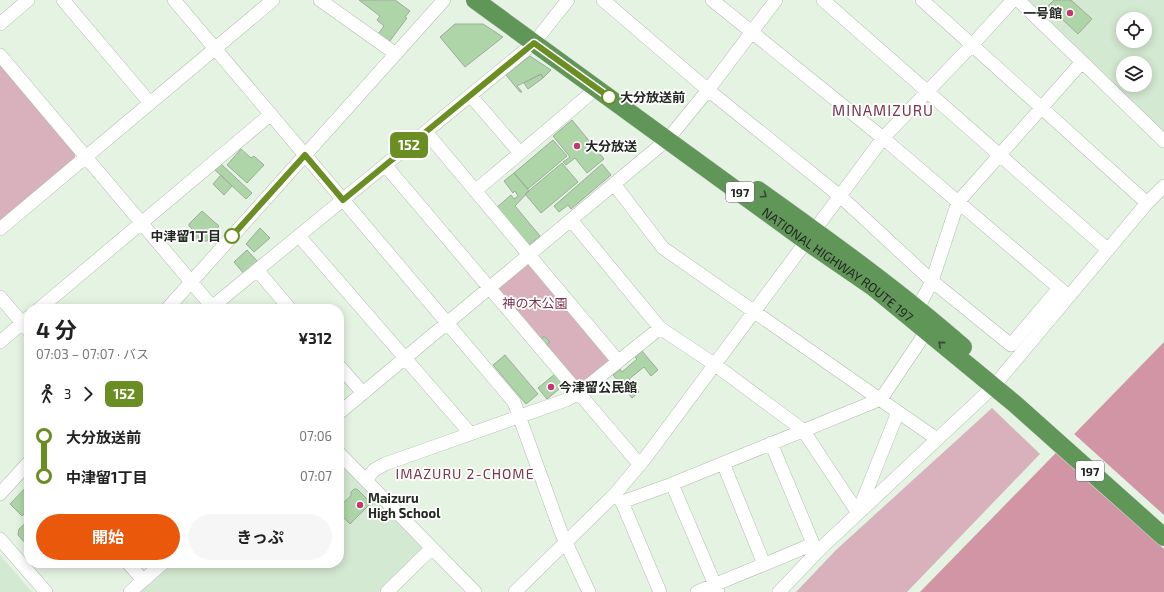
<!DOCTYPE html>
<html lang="ja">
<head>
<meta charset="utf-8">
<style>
	body { margin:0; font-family:"Exo 2","Noto Sans JP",sans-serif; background:#f6f6f6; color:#222; height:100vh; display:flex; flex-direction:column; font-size:15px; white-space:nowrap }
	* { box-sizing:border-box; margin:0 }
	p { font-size:13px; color:#767676 }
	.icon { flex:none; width:22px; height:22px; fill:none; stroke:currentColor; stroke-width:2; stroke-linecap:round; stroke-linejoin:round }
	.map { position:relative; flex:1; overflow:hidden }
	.panel { position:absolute; left:24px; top:304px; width:320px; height:264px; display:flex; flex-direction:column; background:#fff; border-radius:16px; box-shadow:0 2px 10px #0003 }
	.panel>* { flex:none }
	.badge { padding:0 8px; border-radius:6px; font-size:14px; line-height:26px }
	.fabs { position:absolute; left:1116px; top:12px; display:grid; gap:8px }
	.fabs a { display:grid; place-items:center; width:36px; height:36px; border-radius:50%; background:#fff; box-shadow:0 2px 10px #0003; font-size:20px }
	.map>.badge { position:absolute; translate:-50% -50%; box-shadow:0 0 0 2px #fff }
	.legs { display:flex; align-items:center; gap:6px; height:44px; padding:0 12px; font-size:13px }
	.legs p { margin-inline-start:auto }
	.head { display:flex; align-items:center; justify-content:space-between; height:68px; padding:0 12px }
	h1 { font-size:22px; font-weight:700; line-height:30px }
	.button { display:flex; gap:8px; margin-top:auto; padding:8px 12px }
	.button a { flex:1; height:46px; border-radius:24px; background:#ea580c; color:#fff; font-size:16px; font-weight:700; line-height:46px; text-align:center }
	.button a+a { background:#f6f6f6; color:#222 }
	ul { padding:0 12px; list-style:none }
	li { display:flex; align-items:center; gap:14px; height:40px; font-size:15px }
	li i { display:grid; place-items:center; width:6px; height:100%; margin:0 5px; background:currentColor }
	li i::after { content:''; width:10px; height:10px; margin:-5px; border:3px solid; border-radius:50%; background:#fff }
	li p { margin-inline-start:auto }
	li:first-child i { background:linear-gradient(#0000 50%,currentColor 0) }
	li:last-child i { background:linear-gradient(currentColor 50%,#0000 0) }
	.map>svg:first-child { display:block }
	.built { fill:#d4e9d1; fill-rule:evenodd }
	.green { fill:#d8b1bc }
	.water { fill:#d195a6 }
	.pier { fill:#e5f4e2 }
	.building { fill:#aed5a7; stroke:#9dab9a }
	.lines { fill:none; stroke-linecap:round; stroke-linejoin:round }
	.minor-casing { stroke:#afbead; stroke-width:14 }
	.highway-casing { stroke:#dcdddc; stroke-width:19 }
	.minor { stroke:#fff; stroke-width:13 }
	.highway { stroke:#619659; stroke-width:18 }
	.oneway { stroke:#364932 }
	.line-1-casing { stroke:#fff; stroke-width:9 }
	.line-1 { stroke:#6b8e23; stroke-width:6 }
	.poi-dot { fill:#c33970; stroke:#fff; stroke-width:1.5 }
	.stop-1-dot { fill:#fff; stroke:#6b8e23; stroke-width:2 }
	.labels { text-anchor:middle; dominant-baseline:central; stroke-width:3.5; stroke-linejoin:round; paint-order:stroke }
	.shield { fill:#fff; stroke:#656864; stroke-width:1 }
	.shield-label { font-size:12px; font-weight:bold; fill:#232822 }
	.poi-label { font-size:13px; font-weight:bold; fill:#232822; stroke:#fff; text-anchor:start }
	.stop-label { font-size:13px; font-weight:bold; fill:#232822; stroke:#fff; text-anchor:start }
	.street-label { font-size:13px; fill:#232822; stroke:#fff }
	.park-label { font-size:13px; fill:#7b324c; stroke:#fff }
	.neighbourhood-label { font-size:14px; letter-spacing:1px; fill:#79344c; stroke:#fff }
	.quarter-label { font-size:15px; letter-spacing:1px; fill:#79344c; stroke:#fff }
</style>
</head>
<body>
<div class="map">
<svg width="1164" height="592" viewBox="0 0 1164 592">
	<rect width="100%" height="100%" fill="#e5f4e2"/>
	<path class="built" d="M 1028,0 L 1164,0 L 1164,133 L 1028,2 ZM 1123,19 L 1145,19 L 1145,41 L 1123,41 ZM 1123,63 L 1145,63 L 1145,85 L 1123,85 Z
		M 339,462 L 423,548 L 383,592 L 138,592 L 171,563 L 339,563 Z
		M 0,555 L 32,592 L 0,592 Z"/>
	<path class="green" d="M 0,64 L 75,153 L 75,158 L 0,221 Z
		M 528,263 L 610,357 L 609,361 L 580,386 L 498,289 Z
		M 992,408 L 1040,454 L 907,592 L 796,592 L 836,550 Z"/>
	<path class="water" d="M 1164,342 L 1164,592 L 920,592 Z"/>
	<path class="pier" d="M 1073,433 L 1164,515 L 1164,549 L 1055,451 Z"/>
	<path class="building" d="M 359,0 L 395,0 L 410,11 L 405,17 L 407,18 L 389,42 L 378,34 L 384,26 L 377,20 L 380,16 Z
		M 1054,0 L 1071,0 L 1092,19 L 1078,34 L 1048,6 Z
		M 455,24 L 483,24 L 503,37 L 465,67 L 440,37 Z
		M 530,56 L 551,70 L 543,78 L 541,74 L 517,86 L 522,92 L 520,92 L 506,75 Z
		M 541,74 L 543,78 L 528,89 L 524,83 Z
		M 572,120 L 604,159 L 587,173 L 575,158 L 566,165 L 563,162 L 570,157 L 553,136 Z
		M 553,140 L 567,156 L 528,189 L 514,173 Z
		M 241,149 L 251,158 L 254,156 L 264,165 L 247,183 L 227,165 Z
		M 220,163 L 252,193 L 246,199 L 214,169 Z
		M 562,163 L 578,182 L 541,213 L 525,194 Z
		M 602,164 L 611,175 L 571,209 L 568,205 L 559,212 L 554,206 Z
		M 514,173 L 529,191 L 515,206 L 540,236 L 529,245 L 496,208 L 511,195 L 514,199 L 518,196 L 515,191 L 513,193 L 504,181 Z
		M 221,175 L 232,186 L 224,195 L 213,184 Z
		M 202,211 L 219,226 L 207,241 L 205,241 L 200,237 L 197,241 L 192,235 L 195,232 L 189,226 L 189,224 Z
		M 260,228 L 270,238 L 254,252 L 246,244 Z
		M 247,250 L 259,263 L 245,275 L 234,262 Z
		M 544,336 L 550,342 L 546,345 L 541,339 Z
		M 642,351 L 658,370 L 651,376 L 644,367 L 629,379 L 639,392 L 632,398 L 613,375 L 620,369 L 622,372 L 637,359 L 635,357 Z
		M 505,355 L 538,394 L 526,404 L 493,365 Z
		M 555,374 L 564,385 L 547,399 L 538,388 Z
		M 29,484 L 29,511 L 28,510 L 22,516 L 10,504 Z
		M 354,489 L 357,489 L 371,503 L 350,524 L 339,513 L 339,499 L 343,503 L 351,496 L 351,492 Z
		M 29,520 L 29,541 L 26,544 L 18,535 L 19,529 Z"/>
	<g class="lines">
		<g class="minor-casing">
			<path id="minor" d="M 63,0 L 150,103
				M 174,0 L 514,402 L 561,532 L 589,592
				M 320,0 L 396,54
				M 603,0 L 708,90 L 840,196 L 932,281 L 1011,345 L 1059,288
				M 712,0 L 883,138 L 1065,293
				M 823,0 L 1108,250
				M 922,0 L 1147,203
				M 1018,0 L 1164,141
				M 0,24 L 28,0
				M 541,34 L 568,0
				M 0,55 L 214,309
				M 470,95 L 520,153
				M 426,132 L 618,361
				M 385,165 L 640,465
				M 614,184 L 663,248 L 898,412 L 859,510
				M 475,191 L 597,88
				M 571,220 L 660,328 L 714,364 L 803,430 L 858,513
				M 0,229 L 273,0
				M 299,236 L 470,433
				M 257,270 L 290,309
				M 0,297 L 29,331
				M 212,307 L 534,43
				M 918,308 L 932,281 L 958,202 L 1082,62
				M 39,309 L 271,114
				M 167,309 L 444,0
				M 0,342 L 29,317
				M 339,366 L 363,393
				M 898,412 L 937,439
				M 339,413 L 668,139 L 708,90 L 776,0
				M 771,443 L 814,546
				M 339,453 L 475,592
				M 723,463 L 764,564
				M 366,480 L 374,470 L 385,464 L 566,400 L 579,393 L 660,328
				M 672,484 L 718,592
				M 0,494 L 29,462
				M 617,497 L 622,502 L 660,592
				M 622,502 L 672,484 L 881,399 L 926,332
				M 0,539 L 46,592
				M 128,563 L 143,580
				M 130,592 L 163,563
				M 387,592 L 432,548
				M 515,592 L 615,494 L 646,457 L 883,138 L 972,45 L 1013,0
				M 697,592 L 806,547 L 821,548
				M 779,592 L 821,548 L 993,387 L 1147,203 L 1164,186"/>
		</g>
		<g class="highway-casing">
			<g id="highway">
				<path id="s1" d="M 475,0 L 806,241 L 873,287 L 1015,404 L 1164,537"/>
				<path d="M 758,190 C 828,240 898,290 963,347"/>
			</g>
		</g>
		<use href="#minor" class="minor"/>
		<use href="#highway" class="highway"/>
	</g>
	<defs><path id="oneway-chevron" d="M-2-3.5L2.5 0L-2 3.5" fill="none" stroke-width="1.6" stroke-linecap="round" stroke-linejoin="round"/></defs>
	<g class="oneway">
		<use href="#oneway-chevron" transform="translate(764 195) rotate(35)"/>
		<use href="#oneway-chevron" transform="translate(941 344) rotate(-140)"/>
	</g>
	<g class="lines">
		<g class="line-1-casing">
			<path id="line-1" d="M 232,236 L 305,155 L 343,200 L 534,43 L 609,97"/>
		</g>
		<use href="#line-1" class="line-1"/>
	</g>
	<g class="poi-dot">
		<circle cx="1070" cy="13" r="4"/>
		<circle cx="577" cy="146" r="4"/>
		<circle cx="551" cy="387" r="4"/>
		<circle cx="360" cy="505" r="4"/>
	</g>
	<g class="stop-1-dot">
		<circle cx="609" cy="97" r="7"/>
		<circle cx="232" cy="236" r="7"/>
	</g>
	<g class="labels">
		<g class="shield">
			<rect x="726" y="182" width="28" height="20" rx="3"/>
			<rect x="1076" y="461" width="28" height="20" rx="3"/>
		</g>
		<g class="shield-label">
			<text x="740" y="192">197</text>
			<text x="1090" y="471">197</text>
		</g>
		<g class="poi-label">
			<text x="1062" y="13" text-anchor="end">一号館</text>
			<text x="585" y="146">大分放送</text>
			<text x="559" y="387">今津留公民館</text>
			<text x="368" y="498">Maizuru<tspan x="368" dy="15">High School</tspan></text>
		</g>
		<g class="stop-label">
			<text x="620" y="97">大分放送前</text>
			<text x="221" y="236" text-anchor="end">中津留1丁目</text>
		</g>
		<g class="street-label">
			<text stroke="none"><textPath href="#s1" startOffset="449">NATIONAL HIGHWAY ROUTE 197</textPath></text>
		</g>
		<g class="park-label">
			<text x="535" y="303">神の木公園</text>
		</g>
		<g class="neighbourhood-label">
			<text x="465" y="473">IMAZURU 2-CHOME</text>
		</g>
		<g class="quarter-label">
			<text x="883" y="110">MINAMIZURU</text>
		</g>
	</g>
</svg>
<div class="fabs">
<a><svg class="icon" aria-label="locate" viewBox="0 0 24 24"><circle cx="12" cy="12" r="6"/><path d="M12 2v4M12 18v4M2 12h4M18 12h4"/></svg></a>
<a><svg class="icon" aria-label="layers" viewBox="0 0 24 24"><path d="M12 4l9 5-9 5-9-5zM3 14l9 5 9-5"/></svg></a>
</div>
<b class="badge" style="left:409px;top:145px;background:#6b8e23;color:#fff">152</b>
<section class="panel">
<div class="head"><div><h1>4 分</h1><p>07:03 – 07:07 · バス</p></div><b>¥312</b></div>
<div class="legs"><svg class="icon" aria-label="walk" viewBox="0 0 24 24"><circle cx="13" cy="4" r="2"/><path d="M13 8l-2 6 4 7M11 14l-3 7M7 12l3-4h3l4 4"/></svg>3<svg class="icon" aria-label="forward" viewBox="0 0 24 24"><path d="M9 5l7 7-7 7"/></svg><b class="badge" style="background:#6b8e23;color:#fff">152</b></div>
<ul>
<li><i style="color:#6b8e23"></i><b>大分放送前</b><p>07:06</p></li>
<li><i style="color:#6b8e23"></i><b>中津留1丁目</b><p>07:07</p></li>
</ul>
<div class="button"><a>開始</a><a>きっぷ</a></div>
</section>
</div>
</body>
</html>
